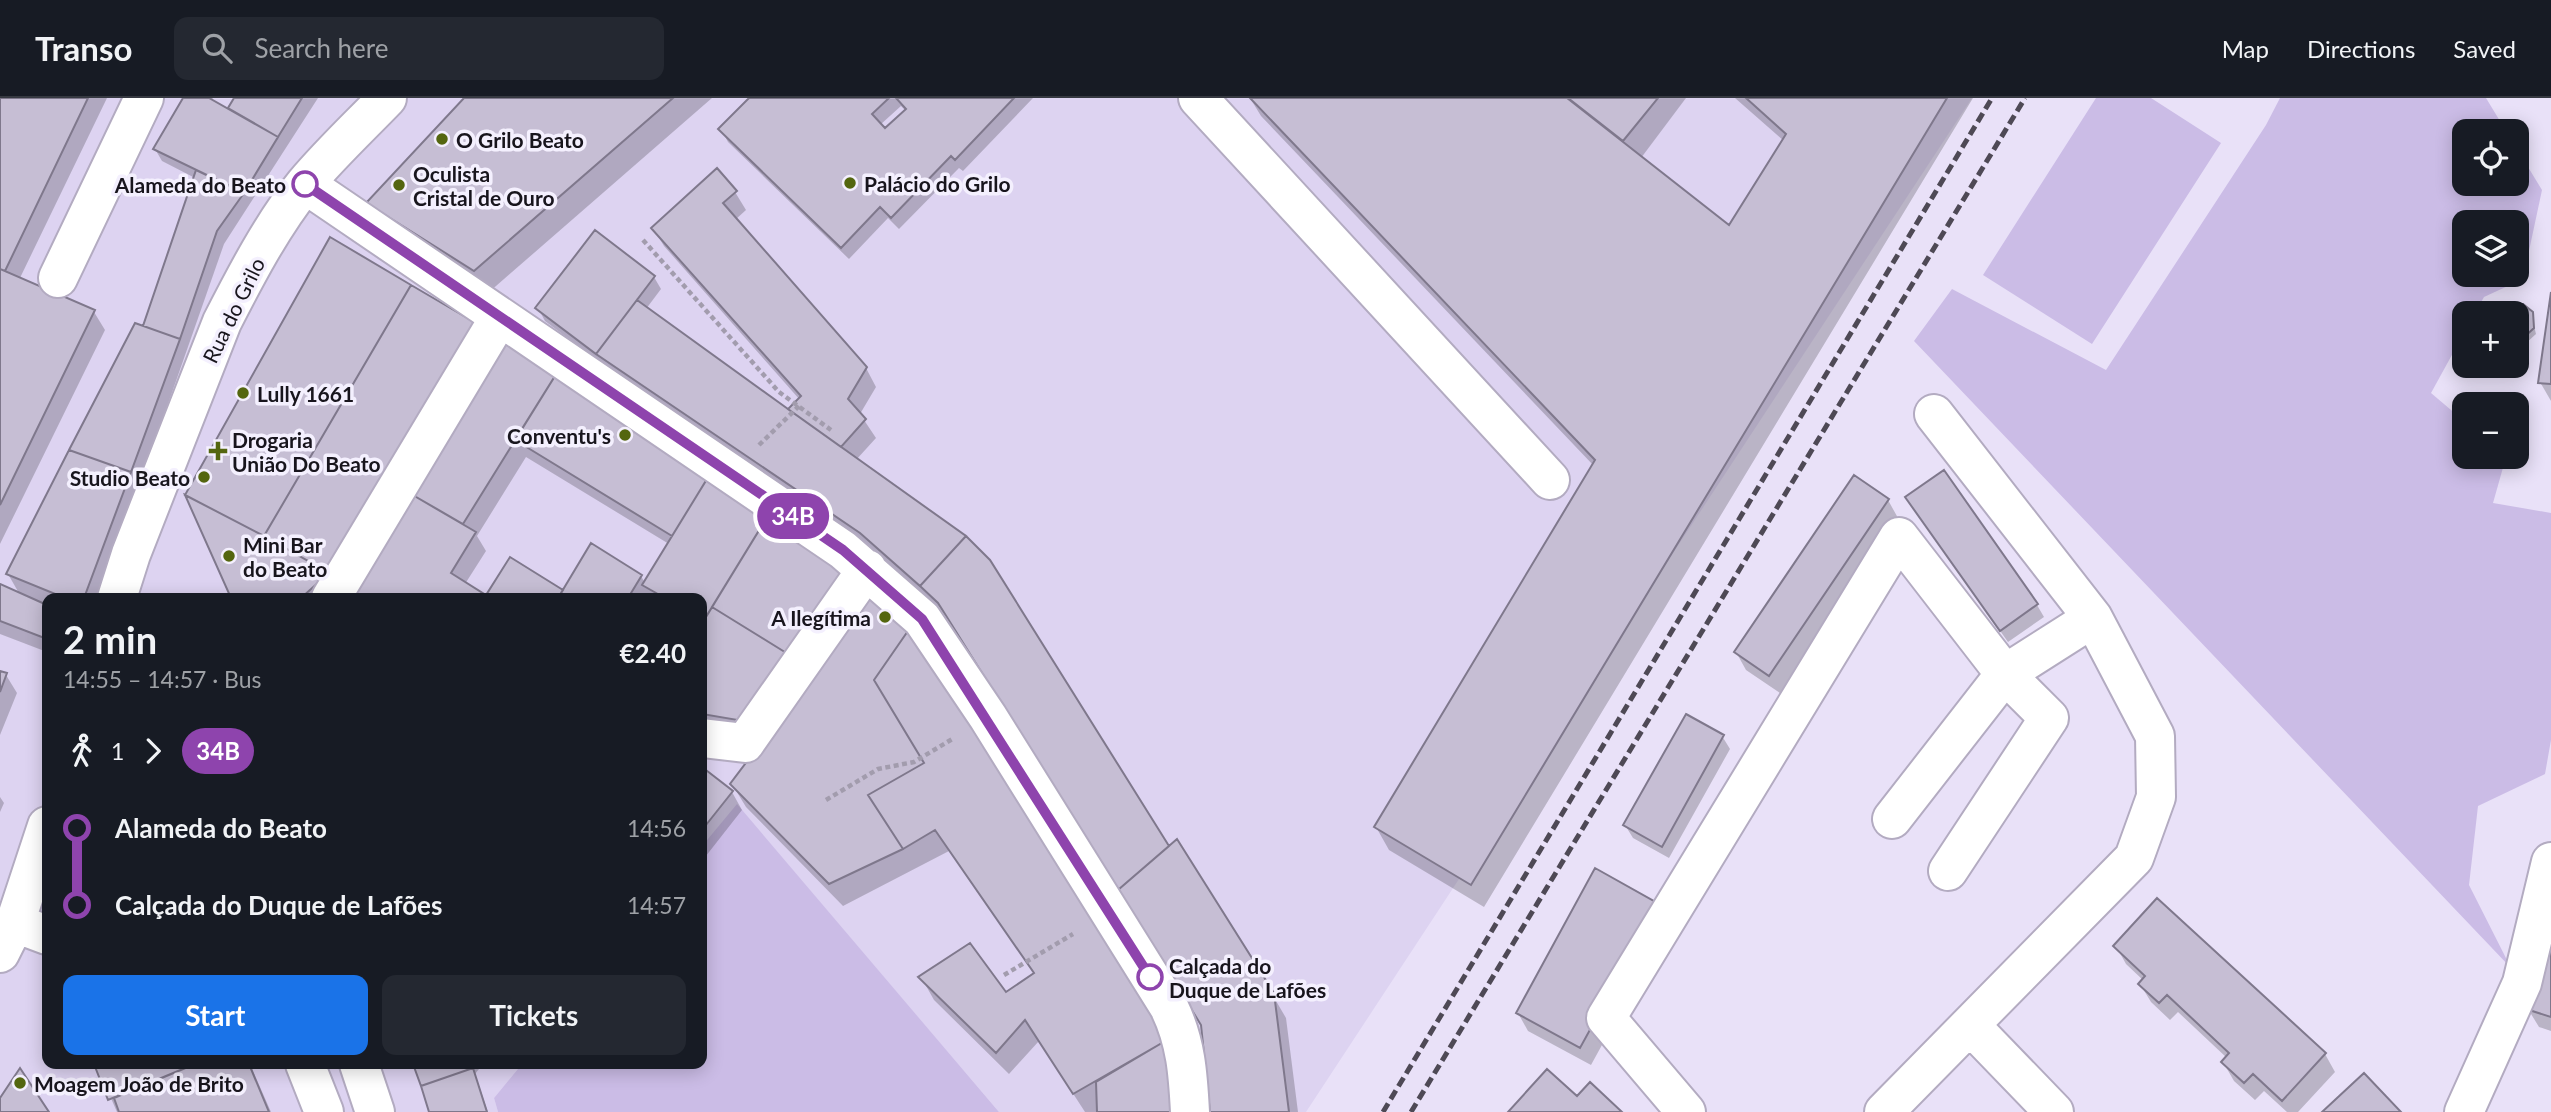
<!DOCTYPE html>
<html lang="en">
<head>
<meta charset="utf-8">
<style>
	body { margin:0; font-family:Lato,sans-serif; background:#242831; color:#f1f3f6; height:100vh; display:flex; flex-direction:column; font-size:26px; white-space:nowrap }
	* { box-sizing:border-box; margin:0 }
	p { font-size:23px; color:#9ea1a6 }
	.icon { flex:none; width:38px; height:38px; fill:none; stroke:currentColor; stroke-width:2; stroke-linecap:round; stroke-linejoin:round }
	.map { position:relative; flex:1; overflow:hidden }
	.side { position:absolute; left:42px; top:495px; width:665px; height:476px; display:flex; flex-direction:column; background:#171b24; border-radius:14px; box-shadow:0 4px 18px #0003 }
	.side>* { flex:none }
	.badge { padding:0 14px; border-radius:23px; font-size:24px; line-height:46px }
	.tools { position:absolute; left:2452px; top:21px; display:grid; gap:14px }
	.tools a { display:grid; place-items:center; width:77px; height:77px; border-radius:14px; background:#171b24; box-shadow:0 4px 18px #0003; font-size:35px }
	.map>.badge { position:absolute; translate:-50% -50%; box-shadow:0 0 0 4px #fff }
	.legs { display:flex; align-items:center; gap:10px; height:77px; padding:0 21px; font-size:23px }
	.legs p { margin-inline-start:auto }
	.head { display:flex; align-items:center; justify-content:space-between; height:119px; padding:0 21px }
	h1 { font-size:38px; font-weight:700; line-height:52px }
	.button { display:flex; gap:14px; margin-top:auto; padding:14px 21px }
	.button a { flex:1; height:80px; border-radius:14px; background:#1a73e8; color:#fff; font-size:28px; font-weight:700; line-height:80px; text-align:center }
	.button a+a { background:#242831; color:#f1f3f6 }
	ul { padding:0 21px; list-style:none }
	li { display:flex; align-items:center; gap:24px; height:77px; font-size:26px }
	li i { display:grid; place-items:center; width:10px; height:100%; margin:0 9px; background:currentColor }
	li i::after { content:''; width:18px; height:18px; margin:-9px; border:5px solid; border-radius:50%; background:#171b24 }
	li p { margin-inline-start:auto }
	li:first-child i { background:linear-gradient(#0000 50%,currentColor 0) }
	li:last-child i { background:linear-gradient(currentColor 50%,#0000 0) }
	header { display:flex; align-items:center; gap:42px; box-sizing:border-box; height:98px; padding:0 35px; background:#171b24; border-bottom:2px solid #363941 }
	header strong { font-size:33px }
	nav { display:flex; gap:38px; margin-inline-start:auto; font-size:24px }
	.search { width:490px; height:63px; background:#242831; display:flex; align-items:center; gap:18px; box-sizing:border-box; padding:0 24px; border-radius:14px; color:#9ea1a6; font-size:26px }
	.map>svg:first-child { display:block }
	.built { fill:#ddd3f1 }
	.green { fill:#cbbce6; fill-rule:evenodd }
	.shadow { fill:#0003; fill-rule:evenodd }
	.building { fill:#c6bed4; stroke:#7f788c; stroke-width:2 }
	.lines { fill:none; stroke-linecap:round; stroke-linejoin:round }
	.minor-casing { stroke:#b3abc1; stroke-width:42 }
	.path { stroke:#a29cad; stroke-width:4.5; stroke-dasharray:5 3.5; stroke-linecap:butt }
	.minor { stroke:#fff; stroke-width:38 }
	.rail { stroke:#4e4955; stroke-width:5; stroke-dasharray:10 5; stroke-linecap:butt }
	.line-1-casing { stroke:#fff; stroke-width:16 }
	.line-1 { stroke:#8e44ad; stroke-width:10 }
	.poi-dot { fill:#54660f; stroke:#f4f0fe; stroke-width:2.5 }
	.stop-1-dot { fill:#fff; stroke:#8e44ad; stroke-width:3.5 }
	.labels { text-anchor:middle; dominant-baseline:central; stroke-width:7; stroke-linejoin:round; paint-order:stroke }
	.poi-label { font-size:21px; font-weight:bold; fill:#18151d; stroke:#f4f0fe; text-anchor:start }
	.stop-label { font-size:21px; font-weight:bold; fill:#18151d; stroke:#f4f0fe; text-anchor:end }
	.street-label { font-size:21px; fill:#18151d; stroke:#f4f0fe }
</style>
</head>
<body>
<header>
<strong>Transo</strong>
<div class="search"><svg class="icon" aria-label="search" viewBox="0 0 24 24"><circle cx="10" cy="10" r="6"/><path d="M15 15l6 6"/></svg>Search here</div>
<nav><a>Map</a><a>Directions</a><a>Saved</a></nav>
</header>
<div class="map">
<svg width="2551" height="1014" viewBox="0 0 2551 1014">
	<rect width="100%" height="100%" fill="#e9e1f8"/>
	<path class="built" d="M 0,0 L 1972,0 L 1306,1014 L 999,1014 L 737,707 L 702,748 L 702,500 L 47,500 L 47,966 L 522,966 L 494,1000 L 498,1014 L 0,1014 Z"/>
	<path class="green" d="M 2096,0 L 2151,0 L 2221,45 L 2092,246 L 1983,177 Z
		M 2280,0 L 2486,0 L 2506,33 L 2464,33 L 2464,86 L 2516,86 L 2517,51 L 2542,92 L 2523,181 L 2484,199 L 2475,215 L 2464,215 L 2464,235 L 2431,295 L 2464,323 L 2464,359 L 2506,359 L 2493,405 L 2551,415 L 2551,642 L 2545,676 L 2478,708 L 2469,787 L 2511,870 L 1914,243 L 1952,191 L 2106,272 L 2266,27 ZM 2464,124 L 2516,124 L 2516,177 L 2464,177 Z
		M 737,706 L 999,1014 L 498,1014 L 494,1000 L 522,966 L 702,966 L 702,748 Z"/>
	<path class="shadow" d="M 0,0 L 107,0 L 19,182 L 94,214 L 105,232 L 0,446 Z
		M 185,0 L 213,0 L 211,3 L 229,12 L 236,0 L 318,0 L 224,146 L 100,500 L 47,500 L 47,554 L 0,536 L 0,488 L 20,497 L 8,476 L 144,230 L 195,80 L 162,63 L 155,51 Z
		M 468,0 L 712,0 L 488,195 L 381,127 L 368,105 Z
		M 751,0 L 1033,0 L 963,73 L 959,70 L 899,131 L 888,120 L 849,161 L 728,44 L 721,31 ZM 901,8 L 906,13 L 885,32 L 880,27 Z
		M 1250,0 L 1686,0 L 1641,60 L 1730,130 L 1784,43 L 1735,0 L 1973,0 L 1484,809 L 1389,752 L 1376,729 L 1594,368 L 1261,18 Z
		M 735,94 L 746,112 L 735,122 L 866,270 L 876,289 L 860,316 L 876,340 L 856,362 L 1168,751 L 1272,896 L 1286,920 L 1298,1014 L 1212,1014 L 1203,928 L 951,523 L 872,453 L 605,268 L 545,223 L 538,210 L 654,179 L 661,191 L 646,211 L 788,313 L 800,302 L 664,148 L 653,130 Z
		M 409,188 L 322,500 L 233,500 L 187,397 Z
		M 2551,206 L 2551,303 L 2540,284 Z
		M 2503,215 L 2531,215 L 2536,236 L 2525,246 L 2516,245 L 2516,215 Z
		M 504,245 L 844,477 L 759,642 L 702,632 L 702,500 L 356,500 L 353,496 ZM 526,359 L 669,446 L 645,485 L 641,478 L 564,494 L 487,500 L 465,486 L 486,453 L 477,438 Z
		M 1888,402 L 1898,420 L 1780,595 L 1746,572 L 1736,554 Z
		M 1915,412 L 2037,507 L 2044,519 L 2008,544 Z
		M 872,500 L 1166,943 L 1099,1014 L 1085,1014 L 1039,943 L 1009,976 L 934,902 L 921,879 L 1005,897 L 1035,877 L 949,753 L 843,808 L 746,709 L 732,686 Z
		M 0,574 L 6,577 L 17,595 L 0,637 Z
		M 1722,638 L 1730,651 L 1669,760 L 1633,740 L 1625,727 Z
		M 702,671 L 732,694 L 742,712 L 702,763 Z
		M 0,699 L 4,705 L 0,714 Z
		M 1669,825 L 1591,967 L 1528,933 L 1518,915 Z
		M 2116,848 L 2325,956 L 2335,974 L 2298,1014 L 2287,1014 L 2264,993 L 2255,1002 L 2234,983 L 2223,964 L 2227,960 L 2178,914 L 2170,922 L 2151,904 L 2140,886 L 2144,883 L 2126,866 Z
		M 2551,848 L 2551,933 L 2539,929 L 2528,911 Z
		M 96,966 L 250,966 L 271,1014 L 117,1014 Z
		M 416,966 L 483,966 L 475,976 L 488,1014 L 432,1014 Z"/>
	<path class="building" d="M 0,0 L 88,0 L 5,173 L 0,171 Z
		M 183,0 L 209,0 L 278,39 L 244,95 L 153,51 Z
		M 234,0 L 302,0 L 278,39 L 228,10 Z
		M 464,0 L 673,0 L 474,173 L 366,105 Z
		M 749,0 L 889,0 L 872,16 L 885,30 L 906,11 L 896,0 L 1014,0 L 955,62 L 951,58 L 891,120 L 880,109 L 841,150 L 718,31 Z
		M 1250,0 L 1567,0 L 1729,127 L 1786,36 L 1746,0 L 1947,0 L 1471,787 L 1374,729 L 1595,362 Z
		M 1568,0 L 1658,0 L 1623,43 Z
		M 717,70 L 737,93 L 723,105 L 867,269 L 848,301 L 866,321 L 841,349 L 788,311 L 801,298 L 651,130 Z
		M 196,72 L 244,95 L 217,133 L 180,241 L 143,228 Z
		M 595,132 L 655,178 L 596,256 L 535,210 Z
		M 330,139 L 411,187 L 264,438 L 185,397 Z
		M 0,171 L 95,212 L 0,407 Z
		M 411,187 L 481,228 L 329,475 L 264,438 Z
		M 2551,194 L 2551,286 L 2538,285 Z
		M 637,202 L 788,311 L 966,438 L 920,488 L 860,435 L 596,256 Z
		M 2510,206 L 2523,206 L 2533,214 L 2534,230 L 2522,241 L 2516,241 L 2516,215 L 2501,215 Z
		M 135,225 L 180,241 L 131,374 L 69,352 Z
		M 504,242 L 555,278 L 463,426 L 411,396 Z
		M 555,278 L 707,381 L 672,438 L 515,342 Z
		M 69,352 L 131,374 L 84,500 L 65,500 L 6,476 Z
		M 1944,372 L 2038,506 L 2000,533 L 1905,399 Z
		M 1854,377 L 1889,401 L 1769,578 L 1734,554 Z
		M 707,381 L 766,421 L 703,524 L 702,500 L 665,500 L 642,487 Z
		M 411,396 L 476,434 L 451,475 L 486,497 L 510,459 L 563,492 L 558,500 L 358,500 L 351,496 Z
		M 185,397 L 264,438 L 329,475 L 301,500 L 231,500 Z
		M 766,421 L 845,475 L 788,556 L 712,509 Z
		M 966,438 L 990,462 L 1169,748 L 1118,792 L 938,505 L 920,488 Z
		M 591,445 L 642,477 L 628,500 L 558,500 Z
		M 0,486 L 47,507 L 47,541 L 0,523 Z
		M 872,497 L 910,530 L 874,582 L 924,665 L 868,697 L 903,751 L 829,786 L 730,686 Z
		M 712,509 L 788,556 L 749,624 L 702,616 L 702,525 Z
		M 910,530 L 1167,942 L 1073,996 L 1025,922 L 996,955 L 918,879 L 970,845 L 1006,894 L 1034,875 L 935,732 L 903,751 L 868,697 L 924,665 L 874,582 Z
		M 0,573 L 7,575 L 0,594 Z
		M 1686,616 L 1724,637 L 1662,749 L 1623,727 Z
		M 702,669 L 733,693 L 702,732 Z
		M 1177,741 L 1274,895 L 1289,1014 L 1210,1014 L 1201,927 L 1118,792 Z
		M 1595,770 L 1659,806 L 1580,950 L 1516,915 Z
		M 2157,800 L 2326,955 L 2282,1003 L 2253,976 L 2244,985 L 2221,964 L 2229,955 L 2167,897 L 2159,905 L 2138,886 L 2145,878 L 2113,848 Z
		M 2551,838 L 2551,919 L 2526,911 Z
		M 1167,942 L 1173,1014 L 1097,1014 L 1096,984 Z
		M 94,966 L 195,966 L 108,1002 Z
		M 195,966 L 249,966 L 269,1014 L 119,1014 L 114,1000 Z
		M 413,966 L 471,966 L 473,970 L 421,988 Z
		M 20,970 L 49,1014 L 0,1014 L 0,1000 Z
		M 473,970 L 487,1014 L 429,1014 L 421,988 Z
		M 1547,971 L 1577,998 L 1590,984 L 1622,1014 L 1508,1014 Z
		M 2364,975 L 2401,1014 L 2322,1014 Z"/>
	<g class="lines">
		<g class="minor-casing">
			<path id="minor" d="M 1198,0 L 1550,382
				M 305,86 L 843,452 L 922,521 L 988,619 L 1169,909 C 1186,944 1188,976 1190,1014
				M 58,180 L 144,0
				M 117,500 L 131,456 L 222,224 C 246,177 272,127 305,86 C 330,56 360,28 387,0
				M 331,500 L 499,220
				M 702,640 L 745,645 L 867,471
				M 1892,721 L 2005,576 L 2049,620 L 1948,773
				M 15,825 L 47,837
				M 0,855 L 15,825 L 47,728
				M 1970,927 L 2054,1014
				M 305,966 L 324,1014
				M 359,966 L 375,1014
				M 1686,1014 L 1606,920 L 1899,439 L 2005,576 L 2093,520
				M 1884,1014 L 2134,760 L 2156,699 L 2155,638 L 2093,520 L 1934,316
				M 2464,1014 L 2522,885 L 2551,764"/>
		</g>
		<path class="path" d="M 643,142 L 779,294 L 831,332
			M 759,347 L 799,308
			M 826,702 L 878,671 L 914,664 L 954,640
			M 1004,877 L 1073,836"/>
		<use href="#minor" class="minor"/>
		<path class="rail" d="M 1383,1014 L 1992,0
			M 1411,1014 L 2025,0"/>
	</g>
	<g class="lines">
		<g class="line-1-casing">
			<path id="line-1" d="M 305,86 L 843,452 L 922,521 L 1150,879"/>
		</g>
		<use href="#line-1" class="line-1"/>
	</g>
	<g class="poi-dot">
		<circle cx="442" cy="41" r="7"/>
		<circle cx="850" cy="85" r="7"/>
		<circle cx="399" cy="87" r="7"/>
		<circle cx="243" cy="295" r="7"/>
		<circle cx="625" cy="337" r="7"/>
		<path d="M214.5 342.5h7v7h7v7h-7v7h-7v-7h-7v-7h7z"/>
		<circle cx="204" cy="379" r="7"/>
		<circle cx="229" cy="458" r="7"/>
		<circle cx="885" cy="519" r="7"/>
		<circle cx="20" cy="985" r="7"/>
	</g>
	<g class="stop-1-dot">
		<circle cx="305" cy="86" r="12"/>
		<circle cx="1150" cy="879" r="12"/>
	</g>
	<g class="labels">
		<g class="poi-label">
			<text x="456" y="41">O Grilo Beato</text>
			<text x="413" y="75">Oculista<tspan x="413" dy="24">Cristal de Ouro</tspan></text>
			<text x="864" y="85">Palácio do Grilo</text>
			<text x="257" y="295">Lully 1661</text>
			<text x="611" y="337" text-anchor="end">Conventu's</text>
			<text x="232" y="341">Drogaria<tspan x="232" dy="24">União Do Beato</tspan></text>
			<text x="190" y="379" text-anchor="end">Studio Beato</text>
			<text x="243" y="446">Mini Bar<tspan x="243" dy="24">do Beato</tspan></text>
			<text x="871" y="519" text-anchor="end">A Ilegítima</text>
			<text x="34" y="985">Moagem João de Brito</text>
		</g>
		<g class="stop-label">
			<text x="286" y="86">Alameda do Beato</text>
			<text x="1169" y="867" text-anchor="start">Calçada do<tspan x="1169" dy="24">Duque de Lafões</tspan></text>
		</g>
		<g class="street-label">
			<text transform="translate(233 212) rotate(-64)">Rua do Grilo</text>
		</g>
	</g>
</svg>
<div class="tools">
<a><svg class="icon" aria-label="locate" viewBox="0 0 24 24"><circle cx="12" cy="12" r="6"/><path d="M12 2v4M12 18v4M2 12h4M18 12h4"/></svg></a>
<a><svg class="icon" aria-label="layers" viewBox="0 0 24 24"><path d="M12 4l9 5-9 5-9-5zM3 14l9 5 9-5"/></svg></a>
<a>+</a>
<a>−</a>
</div>
<b class="badge" style="left:793px;top:418px;background:#8e44ad;color:#fff">34B</b>
<section class="side">
<div class="head"><div><h1>2 min</h1><p>14:55 – 14:57 · Bus</p></div><b>€2.40</b></div>
<div class="legs"><svg class="icon" aria-label="walk" viewBox="0 0 24 24"><circle cx="13" cy="4" r="2"/><path d="M13 8l-2 6 4 7M11 14l-3 7M7 12l3-4h3l4 4"/></svg>1<svg class="icon" aria-label="forward" viewBox="0 0 24 24"><path d="M9 5l7 7-7 7"/></svg><b class="badge" style="background:#8e44ad;color:#fff">34B</b></div>
<ul>
<li><i style="color:#8e44ad"></i><b>Alameda do Beato</b><p>14:56</p></li>
<li><i style="color:#8e44ad"></i><b>Calçada do Duque de Lafões</b><p>14:57</p></li>
</ul>
<div class="button"><a>Start</a><a>Tickets</a></div>
</section>
</div>
</body>
</html>
